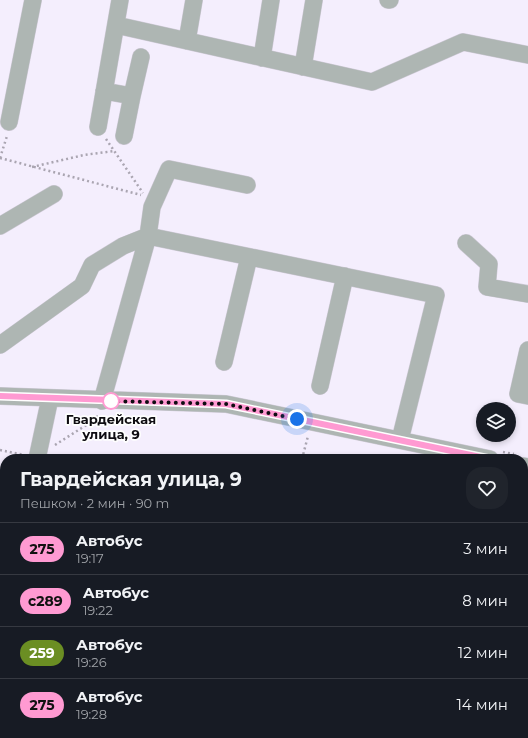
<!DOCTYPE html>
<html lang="ru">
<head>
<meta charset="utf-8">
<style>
	body { margin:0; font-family:Montserrat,sans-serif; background:#20242c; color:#f1f3f6; height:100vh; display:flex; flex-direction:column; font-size:15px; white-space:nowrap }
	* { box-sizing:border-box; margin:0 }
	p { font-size:13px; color:#9ea1a6 }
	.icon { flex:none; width:22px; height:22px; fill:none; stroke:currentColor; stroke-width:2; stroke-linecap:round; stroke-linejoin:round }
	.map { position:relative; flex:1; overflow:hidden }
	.details { position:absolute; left:0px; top:454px; width:528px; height:284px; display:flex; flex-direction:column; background:#171b24; border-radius:16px 16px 0 0; box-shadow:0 2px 6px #0003 }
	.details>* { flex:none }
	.badge { padding:0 8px; border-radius:13px; font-size:14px; line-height:26px }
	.buttons { position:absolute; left:476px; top:402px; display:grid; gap:8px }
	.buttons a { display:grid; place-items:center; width:40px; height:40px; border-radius:50%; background:#171b24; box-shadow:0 2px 6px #0003; font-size:20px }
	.you { position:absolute; width:20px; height:20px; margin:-10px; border:3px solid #fff; border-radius:50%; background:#1a73e8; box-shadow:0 0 0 6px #1a73e833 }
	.map>.badge { position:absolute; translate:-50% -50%; box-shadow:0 0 0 2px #fff }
	.round { display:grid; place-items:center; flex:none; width:42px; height:42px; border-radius:16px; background:#20242c }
	.head { display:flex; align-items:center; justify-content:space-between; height:68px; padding:0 20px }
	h1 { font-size:19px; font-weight:700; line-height:30px }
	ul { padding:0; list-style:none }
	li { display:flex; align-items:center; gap:12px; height:52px; padding:0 20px; border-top:1px solid #363941 }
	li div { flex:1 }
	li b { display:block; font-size:15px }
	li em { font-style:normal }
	li .badge { min-width:44px; font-weight:700; text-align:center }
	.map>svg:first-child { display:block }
	.forest { fill:#9bb792 }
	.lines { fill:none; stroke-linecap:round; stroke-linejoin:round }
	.minor-casing { stroke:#cfcad7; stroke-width:18 }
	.path { stroke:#aaa5b1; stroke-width:2.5; stroke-dasharray:2 3; stroke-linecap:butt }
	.minor { stroke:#aeb6b3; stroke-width:17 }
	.line-casing { stroke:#fff; stroke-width:9 }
	.line { stroke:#ff9ad2; stroke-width:6 }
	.walk { stroke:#0e0c11; stroke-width:4; stroke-dasharray:0 7.2 }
	.stop-dot { fill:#fff; stroke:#ff9ad2; stroke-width:2 }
	.labels { text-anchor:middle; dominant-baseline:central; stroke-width:3.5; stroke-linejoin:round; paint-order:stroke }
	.stop-label { font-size:13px; font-weight:bold; fill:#0e0c11; stroke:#fefefe }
</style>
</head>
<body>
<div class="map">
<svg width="528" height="738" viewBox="0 0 528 738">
	<rect width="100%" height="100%" fill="#f4eefd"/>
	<path class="forest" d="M 57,733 L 61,733 L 125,738 L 59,738 Z"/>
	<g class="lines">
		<g class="minor-casing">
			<path id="minor" d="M 388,0 L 390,0
				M 116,25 L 372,82 L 463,42 L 528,55
				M 187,41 L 194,0
				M 262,58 L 271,0
				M 303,67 L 314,0
				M 104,91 L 132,96 L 141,57
				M 9,122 L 33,0
				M 98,127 L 120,0
				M 124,136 L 132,96
				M 0,226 L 54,194
				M 466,243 L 489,264 L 487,287 L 528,294
				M 0,345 L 82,286 L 92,265 L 123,246 L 148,236 L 436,295 L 400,440
				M 528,350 L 518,394 L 528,396
				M 224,362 L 249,257
				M 320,386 L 345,276
				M 0,396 L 226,404 L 490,459
				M 102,401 L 148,236 L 152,207 L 169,169 L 247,185
				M 37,459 L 50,398
				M 523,466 L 528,467
				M 0,636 L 5,612
				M 524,697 L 528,705
				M 0,708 L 5,709
				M 192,733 L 231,738
				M 436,733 L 460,738
				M 343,738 L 343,733"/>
		</g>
		<path class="path" d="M 106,139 L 143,193
			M 0,158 L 141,195
			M 0,158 L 7,136
			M 32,167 L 84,155 L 114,151
			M 55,445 L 91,422 L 99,415
			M 0,450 L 24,455
			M 503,452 L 514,454
			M 302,459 L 308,436
			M 523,568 L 528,564
			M 523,581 L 528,583
			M 523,622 L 528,624
			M 523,629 L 528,627
			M 523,656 L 528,647
			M 57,733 L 59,738
			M 2,738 L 5,724
			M 155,738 L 156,733"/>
		<use href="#minor" class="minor"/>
	</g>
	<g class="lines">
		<g class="line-casing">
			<path id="line" d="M 0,396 L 226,404 L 490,459"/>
		</g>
		<use href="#line" class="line"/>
		<path class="walk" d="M 111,401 L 226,404 L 297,419"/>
	</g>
	<circle class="stop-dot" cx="111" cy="401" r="8"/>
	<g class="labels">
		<g class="stop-label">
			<text x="111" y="419">Гвардейская<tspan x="111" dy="15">улица, 9</tspan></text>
		</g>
	</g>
</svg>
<div class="buttons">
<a><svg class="icon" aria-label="layers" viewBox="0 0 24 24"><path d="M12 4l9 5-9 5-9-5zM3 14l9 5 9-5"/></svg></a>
</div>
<div class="you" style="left:297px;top:419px"></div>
<section class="details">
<div class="head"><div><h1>Гвардейская улица, 9</h1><p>Пешком · 2 мин · 90 m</p></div><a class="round"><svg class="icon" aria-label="heart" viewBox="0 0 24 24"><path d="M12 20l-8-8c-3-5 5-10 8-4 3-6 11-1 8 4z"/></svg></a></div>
<ul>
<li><span class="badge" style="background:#ff9ad2;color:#111">275</span><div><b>Автобус</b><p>19:17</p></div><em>3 мин</em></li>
<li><span class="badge" style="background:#ff9ad2;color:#111">с289</span><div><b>Автобус</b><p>19:22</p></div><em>8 мин</em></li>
<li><span class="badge" style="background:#6b8e23;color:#fff">259</span><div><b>Автобус</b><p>19:26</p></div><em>12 мин</em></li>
<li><span class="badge" style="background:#ff9ad2;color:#111">275</span><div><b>Автобус</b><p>19:28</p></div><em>14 мин</em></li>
</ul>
</section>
</div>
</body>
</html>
